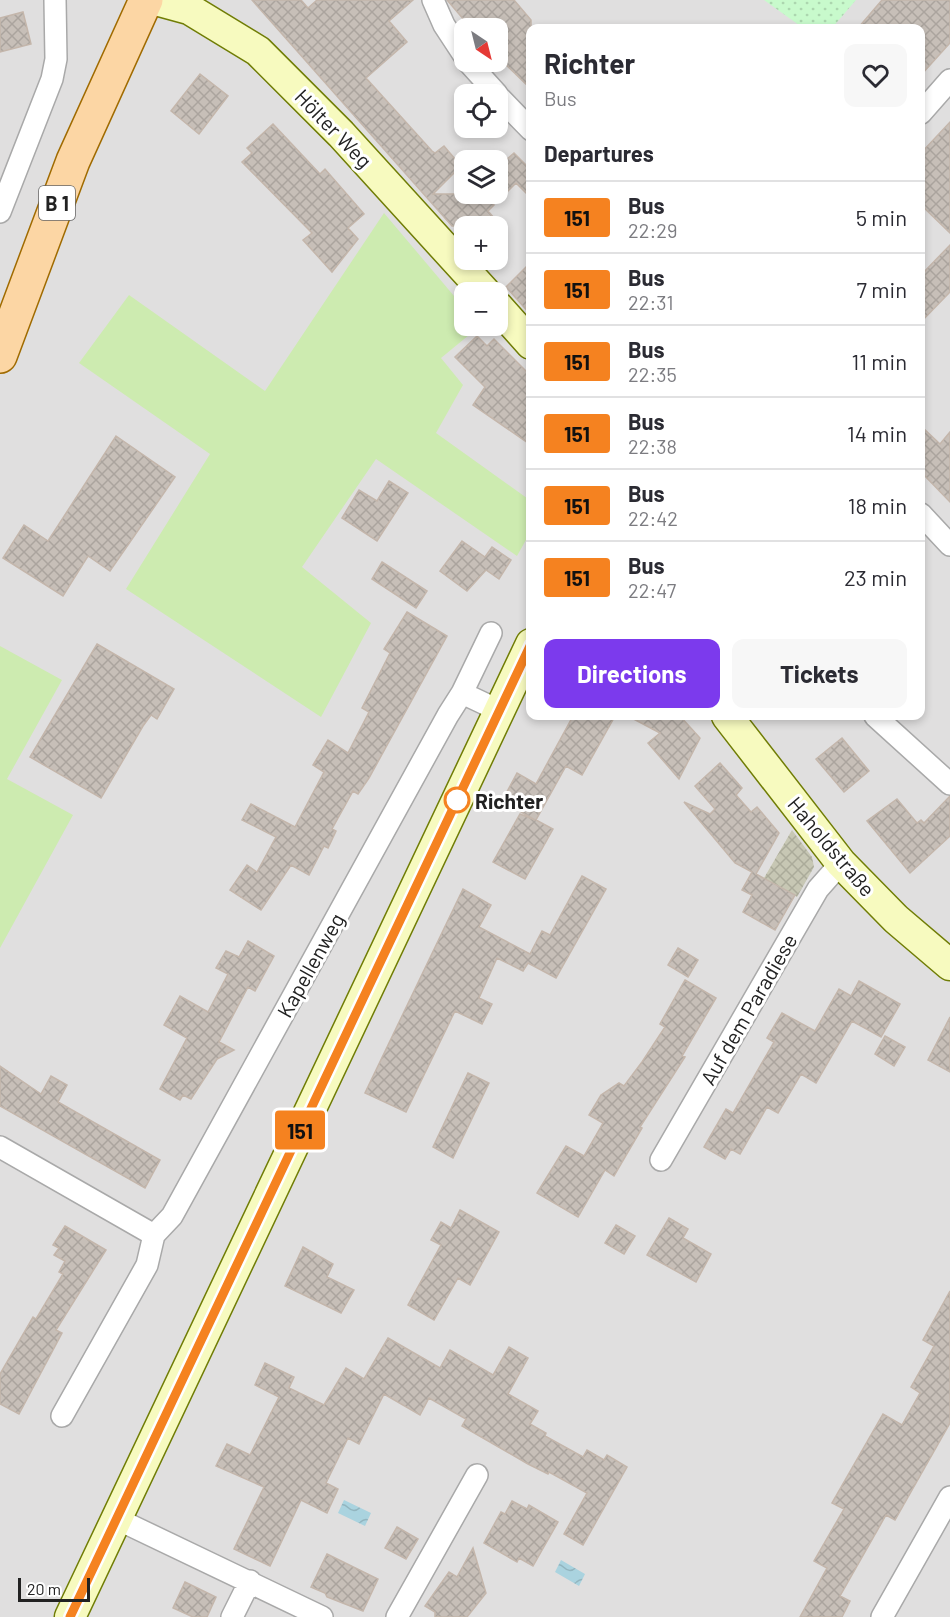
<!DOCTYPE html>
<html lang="en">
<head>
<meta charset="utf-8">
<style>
	body { margin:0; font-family:Barlow,sans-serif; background:#f7f7f7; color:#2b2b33; height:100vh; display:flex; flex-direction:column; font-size:22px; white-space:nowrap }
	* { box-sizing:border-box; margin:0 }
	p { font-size:20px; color:#7c7c81 }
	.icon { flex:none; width:33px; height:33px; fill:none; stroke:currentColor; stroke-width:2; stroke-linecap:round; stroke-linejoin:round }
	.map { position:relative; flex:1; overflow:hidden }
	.sheet { position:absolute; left:526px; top:24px; width:399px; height:696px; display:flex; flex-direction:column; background:#fff; border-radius:12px; box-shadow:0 3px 9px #0003 }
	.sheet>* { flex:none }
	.badge { padding:0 12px; border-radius:4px; font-size:21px; line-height:39px }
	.needle { width:39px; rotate:145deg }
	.fabs { position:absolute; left:454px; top:18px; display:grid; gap:12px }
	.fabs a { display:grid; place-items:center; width:54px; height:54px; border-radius:12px; background:#fff; box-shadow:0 3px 9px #0003; font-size:30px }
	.scale { position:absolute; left:18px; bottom:15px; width:72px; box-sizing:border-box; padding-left:6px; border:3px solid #222; border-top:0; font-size:16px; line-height:21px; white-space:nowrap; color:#222; -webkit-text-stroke:4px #fff; paint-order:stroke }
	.map>.badge { position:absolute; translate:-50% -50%; box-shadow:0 0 0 3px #fff }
	h2 { padding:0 18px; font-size:22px; line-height:54px }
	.round { display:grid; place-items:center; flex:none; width:63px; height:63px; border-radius:12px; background:#f7f7f7 }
	.headline { display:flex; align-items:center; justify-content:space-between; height:102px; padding:0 18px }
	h1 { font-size:28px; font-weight:700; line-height:45px }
	.button { display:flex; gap:12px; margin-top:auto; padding:12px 18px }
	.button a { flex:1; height:69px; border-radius:12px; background:#7c3aed; color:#fff; font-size:24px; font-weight:700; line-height:69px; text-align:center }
	.button a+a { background:#f7f7f7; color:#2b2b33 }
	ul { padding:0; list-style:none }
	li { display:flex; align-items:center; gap:18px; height:72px; padding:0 18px; border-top:2px solid #e1e1e2 }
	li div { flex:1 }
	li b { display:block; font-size:22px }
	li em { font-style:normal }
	li .badge { min-width:66px; font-weight:700; text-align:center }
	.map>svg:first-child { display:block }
	.residential { fill:#e0dfdf; fill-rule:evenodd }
	.construction { fill:url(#construction-cross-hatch) }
	.grass { fill:#cdebb0 }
	.park { fill:url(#park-dots) }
	.water { fill:url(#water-waves) }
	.building { fill:url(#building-cross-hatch); stroke:#c4b6ab; stroke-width:1.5 }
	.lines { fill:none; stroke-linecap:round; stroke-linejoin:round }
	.street-casing { stroke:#a9a9a9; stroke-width:24 }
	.secondary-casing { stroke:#707d05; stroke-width:33 }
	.primary-casing { stroke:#a06b00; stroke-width:36 }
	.street { stroke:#fff; stroke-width:21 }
	.secondary { stroke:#f7fabf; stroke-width:30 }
	.primary { stroke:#fcd6a4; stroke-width:33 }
	.line-casing { stroke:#fff; stroke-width:14 }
	.line { stroke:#f58220; stroke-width:9 }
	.stop-dot { fill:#fff; stroke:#f58220; stroke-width:3 }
	.labels { text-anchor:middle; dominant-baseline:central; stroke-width:6; stroke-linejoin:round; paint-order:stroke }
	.shield { fill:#fff; stroke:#646464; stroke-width:1.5 }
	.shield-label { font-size:20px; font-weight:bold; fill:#222 }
	.street-label { font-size:21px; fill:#222; stroke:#fff }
	.stop-label { font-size:21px; font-weight:bold; fill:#222; stroke:#fff; text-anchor:start }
</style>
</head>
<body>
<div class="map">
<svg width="950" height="1617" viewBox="0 0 950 1617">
	<defs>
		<pattern id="construction-cross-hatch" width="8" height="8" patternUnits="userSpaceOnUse" patternTransform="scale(1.5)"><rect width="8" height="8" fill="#c7c7b4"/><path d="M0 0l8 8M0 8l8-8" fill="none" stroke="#abab9a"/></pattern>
		<pattern id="park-dots" width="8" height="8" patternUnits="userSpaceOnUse" patternTransform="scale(1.5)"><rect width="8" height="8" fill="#c8facc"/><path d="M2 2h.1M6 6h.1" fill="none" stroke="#acd6af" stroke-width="1.8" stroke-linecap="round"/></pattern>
		<pattern id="water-waves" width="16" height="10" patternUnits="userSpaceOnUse" patternTransform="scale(1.5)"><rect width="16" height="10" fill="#aad3df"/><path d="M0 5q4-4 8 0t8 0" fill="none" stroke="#92b5bf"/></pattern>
		<pattern id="building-cross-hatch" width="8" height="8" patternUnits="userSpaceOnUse" patternTransform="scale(1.5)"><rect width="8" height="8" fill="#c7bfb8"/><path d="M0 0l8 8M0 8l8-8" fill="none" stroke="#aba49e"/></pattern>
	</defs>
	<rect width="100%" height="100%" fill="#f2efe9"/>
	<path class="residential" d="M 0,0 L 950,0 L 950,1617 L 0,1617 ZM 465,28 L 498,28 L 498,62 L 465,62 ZM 531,28 L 921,28 L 921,716 L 531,716 ZM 465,94 L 498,94 L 498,128 L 465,128 ZM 465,160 L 498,160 L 498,194 L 465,194 ZM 465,226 L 498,226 L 498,260 L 465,260 ZM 465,292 L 498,292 L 498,326 L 465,326 ZM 786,840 L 797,897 L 774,884 L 761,883 Z"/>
	<path class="construction" d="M 792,830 L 812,857 L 814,867 L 797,897 L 775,884 L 761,883 Z"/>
	<path class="grass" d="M 384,213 L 465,309 L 465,326 L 480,326 L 441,358 L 463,385 L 436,433 L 531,501 L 531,531 L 517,556 L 376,459 L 302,567 L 371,623 L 321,717 L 126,589 L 210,454 L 79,363 L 129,295 L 265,391 Z
		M 0,646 L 62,680 L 7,779 L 73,815 L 0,948 Z"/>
	<path class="park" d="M 764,0 L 856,0 L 832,28 L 803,28 Z"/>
	<path class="water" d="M 344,1500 L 371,1513 L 365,1526 L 338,1513 Z
		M 561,1560 L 585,1574 L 579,1586 L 555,1572 Z"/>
	<path class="building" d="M 252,0 L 301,0 L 308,8 L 317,0 L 413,0 L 389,21 L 407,42 L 366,78 L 432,151 L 435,153 L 444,146 L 461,166 L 433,194 L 484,194 L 494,205 L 488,211 L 501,226 L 452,226 Z
		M 447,0 L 514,0 L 531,20 L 531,89 L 498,57 L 498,28 L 471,28 Z
		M 882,0 L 950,0 L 950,43 L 921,75 L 921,28 L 858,28 Z
		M 23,12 L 31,44 L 0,52 L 0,18 Z
		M 200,74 L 228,96 L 199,134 L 171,111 Z
		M 950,122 L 950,233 L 921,205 L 921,153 Z
		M 273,124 L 320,174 L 325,169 L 364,214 L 348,228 L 358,239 L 332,272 L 303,240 L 312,233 L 242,162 L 252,153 L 247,148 Z
		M 514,153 L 531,170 L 531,198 L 516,183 L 498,201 L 498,167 Z
		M 950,245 L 950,292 L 921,322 L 921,275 Z
		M 531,262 L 531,315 L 506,287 Z
		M 477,336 L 487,346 L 494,339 L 531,376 L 531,445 L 473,405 L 485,387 L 455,357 Z
		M 921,426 L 940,444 L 950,432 L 950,502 L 921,472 Z
		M 116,436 L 175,477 L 110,571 L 88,556 L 63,596 L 3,558 L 24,525 L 48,541 Z
		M 389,481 L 408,493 L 377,541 L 342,518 L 359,490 L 377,501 Z
		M 462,541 L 485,557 L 492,547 L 511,560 L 499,579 L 486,570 L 467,591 L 440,571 Z
		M 382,562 L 427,591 L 416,608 L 372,579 Z
		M 407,612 L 447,636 L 369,778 L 358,794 L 353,791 L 332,829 L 336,831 L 328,848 L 324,846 L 309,875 L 291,865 L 261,910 L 230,890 L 247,865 L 257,872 L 276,837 L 242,820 L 251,804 L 295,827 L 324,772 L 313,765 L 328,740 L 348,753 L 369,712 L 362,708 L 390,653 L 384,649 Z
		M 97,644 L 174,689 L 157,719 L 151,715 L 143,726 L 101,798 L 30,757 Z
		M 573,716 L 615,716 L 582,775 L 566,766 L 536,820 L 553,829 L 525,879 L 493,862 L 520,814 L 535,820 L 502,801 L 517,773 L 536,784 Z
		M 628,716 L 680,716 L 700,738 L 679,779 L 648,743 L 660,733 Z
		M 842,738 L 869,771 L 844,792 L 816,759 Z
		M 720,763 L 742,788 L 736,795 L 751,812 L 757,807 L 779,833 L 756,874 L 795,895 L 775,930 L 743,912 L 752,895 L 742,890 L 752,872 L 735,863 L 684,802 L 710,814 L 715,809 L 695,786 Z
		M 950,796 L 950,836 L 910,873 L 867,821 L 897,799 L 917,823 L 921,820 L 924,823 Z
		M 582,876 L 606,889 L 556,978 L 528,963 L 523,971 L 497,958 L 479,998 L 492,1004 L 482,1024 L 455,1011 L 406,1112 L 365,1093 L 463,889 L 491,905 L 479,927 L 530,954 L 542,931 L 550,935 Z
		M 248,941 L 274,956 L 255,991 L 248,987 L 219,1042 L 234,1050 L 217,1059 L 191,1099 L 183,1095 L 180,1100 L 160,1089 L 187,1038 L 164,1025 L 180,996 L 208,1012 L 228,974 L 216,968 L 226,951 L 239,957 Z
		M 678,948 L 698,960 L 688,977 L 668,965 Z
		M 685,980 L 716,998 L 682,1056 L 685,1057 L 640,1127 L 642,1128 L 614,1176 L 605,1170 L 578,1217 L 537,1193 L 566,1146 L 584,1156 L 603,1123 L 589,1115 L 601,1095 L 619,1083 L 624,1086 L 642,1062 L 665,1027 L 660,1024 Z
		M 859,981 L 900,1004 L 881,1037 L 852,1021 L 816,1083 L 801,1074 L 778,1113 L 767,1107 L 740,1154 L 731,1149 L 725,1159 L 704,1147 L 726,1109 L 733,1113 L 774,1042 L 767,1038 L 782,1013 L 815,1031 L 839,989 L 851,996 Z
		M 950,1017 L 950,1072 L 928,1060 Z
		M 885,1036 L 905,1047 L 894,1066 L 875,1054 Z
		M 0,1066 L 41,1094 L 51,1076 L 67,1085 L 58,1102 L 160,1160 L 145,1188 L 0,1106 Z
		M 468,1073 L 489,1083 L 453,1158 L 433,1147 Z
		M 460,1210 L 499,1232 L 470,1285 L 458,1278 L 434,1320 L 408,1305 L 441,1245 L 431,1240 L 441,1222 L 451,1228 Z
		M 669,1218 L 688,1229 L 683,1238 L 711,1254 L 696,1282 L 647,1255 Z
		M 616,1225 L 635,1236 L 624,1254 L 605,1243 Z
		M 65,1226 L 106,1250 L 56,1330 L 62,1333 L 19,1414 L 0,1404 L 0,1374 L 33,1317 L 36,1319 L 63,1274 L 59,1272 L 65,1261 L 54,1255 L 59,1248 L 53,1245 Z
		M 303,1247 L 333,1264 L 327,1277 L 354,1290 L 341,1313 L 285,1286 Z
		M 950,1291 L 950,1423 L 895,1520 L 886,1515 L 840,1596 L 850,1601 L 842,1617 L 800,1617 L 827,1568 L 814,1561 L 844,1509 L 832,1503 L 883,1414 L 902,1425 L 920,1393 L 911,1387 L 934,1346 L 923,1340 Z
		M 388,1338 L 440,1368 L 450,1350 L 493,1375 L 509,1347 L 528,1358 L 508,1394 L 538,1411 L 530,1424 L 546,1433 L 545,1436 L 583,1457 L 587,1450 L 604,1460 L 607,1455 L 627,1467 L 583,1545 L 564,1534 L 587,1493 L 549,1472 L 548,1474 L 528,1464 L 462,1426 L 466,1419 L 429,1398 L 420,1415 L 384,1394 L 359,1444 L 348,1438 L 326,1483 L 338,1489 L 327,1513 L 301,1500 L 270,1566 L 234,1549 L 264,1487 L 216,1466 L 227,1444 L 250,1455 L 279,1397 L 255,1385 L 265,1363 L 294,1377 L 289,1388 L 324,1405 L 346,1368 L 364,1379 Z
		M 512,1501 L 527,1509 L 529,1505 L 558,1522 L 533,1566 L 519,1558 L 517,1562 L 484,1543 L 501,1512 L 505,1514 Z
		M 397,1527 L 418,1539 L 406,1559 L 385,1548 Z
		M 473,1548 L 486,1593 L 467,1617 L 435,1617 L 435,1612 L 425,1606 L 449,1572 L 457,1577 Z
		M 327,1554 L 378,1579 L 363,1611 L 327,1597 L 325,1593 L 311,1587 Z
		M 185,1582 L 216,1597 L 207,1617 L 193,1617 L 173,1608 Z"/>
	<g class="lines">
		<g class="street-casing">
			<path id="street" d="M 433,0 L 444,25 L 465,57
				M 468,62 L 497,94
				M 498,96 L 531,130
				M 921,113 L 950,80
				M 0,212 L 52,79 L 56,59 L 55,0
				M 921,514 L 950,545
				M 462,693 L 491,633
				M 875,716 L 950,784
				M 0,1147 L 154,1235
				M 661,1160 L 818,889 L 841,863
				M 62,1416 L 147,1265 L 154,1235 L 172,1216 L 448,715 L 462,693 L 500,711
				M 115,1518 L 322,1617
				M 232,1617 L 250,1581
				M 397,1617 L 477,1475
				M 882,1617 L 950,1497"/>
		</g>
		<g class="secondary-casing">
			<path id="secondary" d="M 156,0 L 189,9 L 258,51 L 341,134 L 485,292
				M 498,307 L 531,344
				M 727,716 L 841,863 L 896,919 L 950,965
				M 70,1617 L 531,644"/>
		</g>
		<g class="primary-casing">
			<path id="primary" d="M 0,356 L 73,161 L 146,0"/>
		</g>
		<use href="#street" class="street"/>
		<use href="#secondary" class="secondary"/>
		<use href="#primary" class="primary"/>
	</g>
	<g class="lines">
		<g class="line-casing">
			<path id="line" d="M 70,1617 L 531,644"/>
		</g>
		<use href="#line" class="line"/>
	</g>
	<circle class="stop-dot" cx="457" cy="800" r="12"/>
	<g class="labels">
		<rect class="shield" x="39" y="186" width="36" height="34" rx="4.5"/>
		<g class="shield-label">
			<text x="57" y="203">B 1</text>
		</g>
		<g class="street-label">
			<text transform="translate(334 128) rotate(46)">Hölter Weg</text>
			<text transform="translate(832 846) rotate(50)">Haholdstraße</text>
			<text transform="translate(310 965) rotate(-61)">Kapellenweg</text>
			<text transform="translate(748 1009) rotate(-60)">Auf dem Paradiese</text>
		</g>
		<g class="stop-label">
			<text x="475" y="800">Richter</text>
		</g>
	</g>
</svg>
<div class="fabs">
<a><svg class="needle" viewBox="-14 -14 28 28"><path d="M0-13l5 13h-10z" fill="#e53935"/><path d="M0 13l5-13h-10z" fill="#7c7c81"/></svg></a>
<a><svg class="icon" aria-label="locate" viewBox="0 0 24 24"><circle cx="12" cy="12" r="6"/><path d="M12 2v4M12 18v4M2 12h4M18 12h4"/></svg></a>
<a><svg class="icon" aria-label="layers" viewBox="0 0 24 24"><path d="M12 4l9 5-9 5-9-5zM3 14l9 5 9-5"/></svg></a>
<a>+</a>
<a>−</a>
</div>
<div class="scale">20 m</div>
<b class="badge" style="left:300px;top:1130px;background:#f58220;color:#111">151</b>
<section class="sheet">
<div class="headline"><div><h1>Richter</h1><p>Bus</p></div><a class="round"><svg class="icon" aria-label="heart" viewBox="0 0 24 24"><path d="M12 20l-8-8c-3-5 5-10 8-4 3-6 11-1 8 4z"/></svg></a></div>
<h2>Departures</h2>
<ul>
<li><span class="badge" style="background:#f58220;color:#111">151</span><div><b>Bus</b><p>22:29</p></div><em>5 min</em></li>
<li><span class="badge" style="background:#f58220;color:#111">151</span><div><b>Bus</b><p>22:31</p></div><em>7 min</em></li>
<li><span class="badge" style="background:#f58220;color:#111">151</span><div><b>Bus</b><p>22:35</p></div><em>11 min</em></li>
<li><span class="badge" style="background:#f58220;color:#111">151</span><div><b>Bus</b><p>22:38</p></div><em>14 min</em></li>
<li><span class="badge" style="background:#f58220;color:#111">151</span><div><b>Bus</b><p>22:42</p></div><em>18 min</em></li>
<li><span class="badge" style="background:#f58220;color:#111">151</span><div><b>Bus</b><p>22:47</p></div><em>23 min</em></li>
</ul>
<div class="button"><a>Directions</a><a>Tickets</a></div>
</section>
</div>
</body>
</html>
